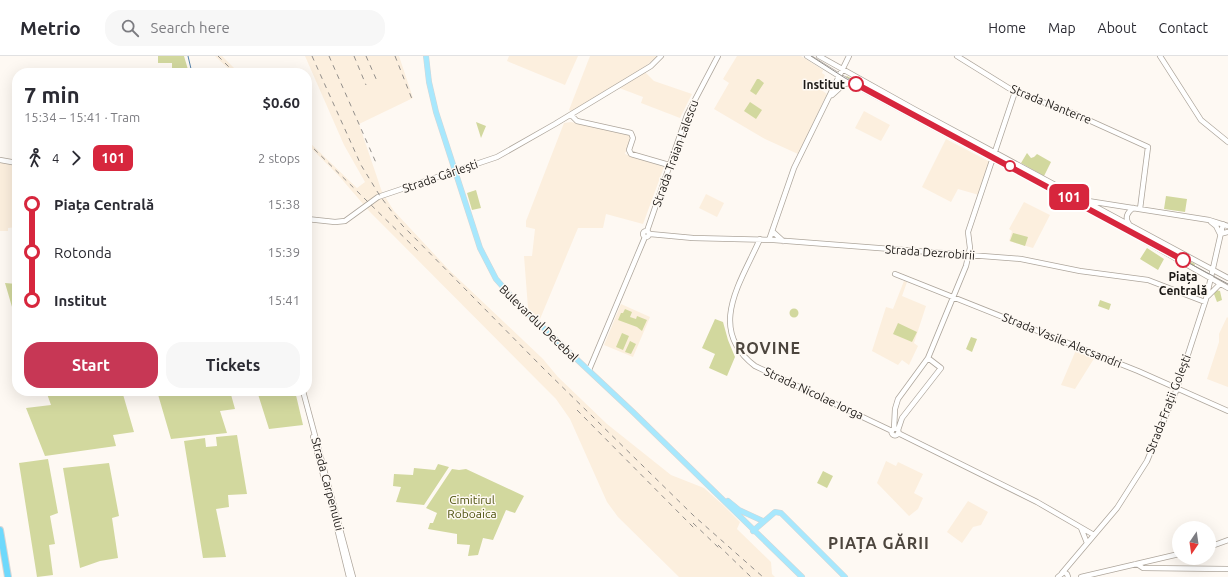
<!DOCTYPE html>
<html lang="en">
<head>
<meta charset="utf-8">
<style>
	body { margin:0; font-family:Ubuntu,sans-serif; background:#f7f7f7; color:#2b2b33; height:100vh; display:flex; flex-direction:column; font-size:15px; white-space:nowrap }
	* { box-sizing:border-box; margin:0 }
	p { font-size:13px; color:#7c7c81 }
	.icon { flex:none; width:22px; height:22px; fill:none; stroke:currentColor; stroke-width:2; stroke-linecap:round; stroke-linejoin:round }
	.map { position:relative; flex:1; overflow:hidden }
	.drawer { position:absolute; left:12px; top:12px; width:300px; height:328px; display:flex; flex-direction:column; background:#fff; border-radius:16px; box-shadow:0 4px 16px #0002 }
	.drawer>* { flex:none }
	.badge { padding:0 8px; border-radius:6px; font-size:14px; line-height:26px }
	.needle { width:26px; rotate:193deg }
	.fabs { position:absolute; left:1172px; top:465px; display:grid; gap:8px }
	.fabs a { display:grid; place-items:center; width:44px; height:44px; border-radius:50%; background:#fff; box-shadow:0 4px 16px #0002; font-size:20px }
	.map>.badge { position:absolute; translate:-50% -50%; box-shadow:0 0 0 2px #fff }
	.legs { display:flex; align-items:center; gap:6px; height:44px; padding:0 12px; font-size:13px }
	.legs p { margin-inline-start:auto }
	.head { display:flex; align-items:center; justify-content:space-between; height:68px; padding:0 12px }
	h1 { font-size:22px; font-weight:700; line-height:30px }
	.primary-button { display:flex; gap:8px; margin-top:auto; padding:8px 12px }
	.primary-button a { flex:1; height:46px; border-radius:16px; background:#c73755; color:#fff; font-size:16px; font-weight:700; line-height:46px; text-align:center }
	.primary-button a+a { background:#f7f7f7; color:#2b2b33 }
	ul { padding:0 12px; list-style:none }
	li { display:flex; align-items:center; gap:14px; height:48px; font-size:15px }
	li i { display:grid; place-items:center; width:6px; height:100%; margin:0 5px; background:currentColor }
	li i::after { content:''; width:10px; height:10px; margin:-5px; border:3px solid; border-radius:50%; background:#fff }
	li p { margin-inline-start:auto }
	li:first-child i { background:linear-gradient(#0000 50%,currentColor 0) }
	li:last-child i { background:linear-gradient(currentColor 50%,#0000 0) }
	header { display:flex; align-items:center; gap:24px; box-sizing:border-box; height:56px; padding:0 20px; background:#fff; border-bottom:1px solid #e1e1e2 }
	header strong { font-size:19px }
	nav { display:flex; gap:22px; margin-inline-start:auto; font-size:14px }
	.search { width:280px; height:36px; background:#f7f7f7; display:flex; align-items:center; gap:10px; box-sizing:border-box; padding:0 14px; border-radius:16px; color:#7c7c81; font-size:15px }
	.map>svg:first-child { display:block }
	.built { fill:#fcefde }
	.green { fill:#d2d89e }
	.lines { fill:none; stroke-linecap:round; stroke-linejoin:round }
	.stream { stroke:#5381ac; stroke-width:1 }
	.secondary-casing { stroke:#aea69c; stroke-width:6 }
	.primary-casing { stroke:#d6d6d5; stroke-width:6 }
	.highway-casing { stroke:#d6d6d5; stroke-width:8 }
	.secondary { stroke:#fff; stroke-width:4.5 }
	.primary { stroke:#a8e8fd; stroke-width:5 }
	.highway { stroke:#6ed9fc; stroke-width:6 }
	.tram { stroke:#938f8b; stroke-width:1 }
	.rail { stroke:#938f8b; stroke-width:1; stroke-dasharray:5 5; stroke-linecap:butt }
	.line-1-casing { stroke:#fff; stroke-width:9 }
	.line-1 { stroke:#d7263d; stroke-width:6 }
	.stop-1-dot { fill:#fff; stroke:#d7263d; stroke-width:2 }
	.labels { text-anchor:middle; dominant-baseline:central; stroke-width:3; stroke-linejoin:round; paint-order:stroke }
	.stop-label { font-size:12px; font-weight:bold; fill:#1c1916; stroke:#fef9f3; text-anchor:end }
	.street-label { font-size:12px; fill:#1c1916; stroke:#fef9f3 }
	.park-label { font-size:12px; fill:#4d510d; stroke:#fef9f3 }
	.district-label { font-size:16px; font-weight:bold; letter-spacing:1px; fill:#4d463e; stroke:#fef9f3 }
</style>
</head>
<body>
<header>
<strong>Metrio</strong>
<div class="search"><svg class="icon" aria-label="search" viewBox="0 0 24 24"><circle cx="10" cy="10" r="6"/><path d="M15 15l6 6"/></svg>Search here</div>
<nav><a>Home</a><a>Map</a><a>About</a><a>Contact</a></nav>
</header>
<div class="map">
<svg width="1228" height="521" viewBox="0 0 1228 521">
	<rect width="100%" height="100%" fill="#fef9f3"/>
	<path class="built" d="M 215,0 L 222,0 L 239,17 L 233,17 Z
		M 305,0 L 399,0 L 413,42 L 359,68 L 382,136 L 394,155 L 449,214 L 543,303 L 558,321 L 607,368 L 671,419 L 704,432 L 723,449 L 740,466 L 737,473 L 771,506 L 772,518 L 775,521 L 679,521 L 618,461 L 607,446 L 570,363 L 556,343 L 370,156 L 339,120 L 307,88 L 307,84 L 357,132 L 365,126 L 344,89 Z
		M 509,0 L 578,0 L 565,29 L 507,5 Z
		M 590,0 L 658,0 L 642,13 L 654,25 L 692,38 L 680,62 L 641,47 L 643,41 L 614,30 L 572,56 L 569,54 Z
		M 737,0 L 801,0 L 823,14 L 822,17 L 825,19 L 820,33 L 827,38 L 798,98 L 765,83 L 714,53 L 729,27 L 723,23 Z
		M 864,55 L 890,69 L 881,85 L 855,72 Z
		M 571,66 L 626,77 L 632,80 L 625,98 L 664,111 L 643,168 L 606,158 L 603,172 L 578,172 L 540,263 L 528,252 L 524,200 L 532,200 L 535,173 L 526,171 L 526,165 L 564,67 Z
		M 946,83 L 990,106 L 979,139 L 958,133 L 951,146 L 922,131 Z
		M 0,106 L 17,109 L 17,171 L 8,172 L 8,175 L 0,175 Z
		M 706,138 L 724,147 L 717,161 L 699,152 Z
		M 1024,146 L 1050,159 L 1033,192 L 1009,185 L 1012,175 L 1009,173 Z
		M 904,225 L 907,226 L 902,240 L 926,250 L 914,287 L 918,290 L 909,309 L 902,304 L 898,309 L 872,295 L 886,251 L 893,253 Z
		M 621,248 L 650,261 L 633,301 L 604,289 Z
		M 1227,261 L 1228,262 L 1228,331 L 1207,323 L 1219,286 L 1219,278 Z
		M 1076,294 L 1095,301 L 1075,333 L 1061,329 Z
		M 886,405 L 896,410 L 898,406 L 923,418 L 914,437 L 923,442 L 918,453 L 909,460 L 877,427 Z
		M 968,445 L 988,456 L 981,469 L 973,471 L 962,487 L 947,476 Z"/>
	<path class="green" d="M 158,0 L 184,0 L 189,17 L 172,17 L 172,7 L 158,7 Z
		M 847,20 L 987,95 L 986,96 L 846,21 Z
		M 757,23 L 759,23 L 764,27 L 756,39 L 750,35 Z
		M 750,46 L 762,54 L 756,63 L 744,55 Z
		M 476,66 L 486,70 L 481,82 Z
		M 1027,97 L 1031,102 L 1034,101 L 1037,98 L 1051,106 L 1044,120 L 1021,107 Z
		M 1001,102 L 1068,139 L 1000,104 Z
		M 476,134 L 481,152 L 472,154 L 467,137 Z
		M 1166,140 L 1187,143 L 1185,156 L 1164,153 Z
		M 1095,153 L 1195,208 L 1194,210 L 1095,154 Z
		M 1013,177 L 1028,181 L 1025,190 L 1010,185 Z
		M 1147,192 L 1164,203 L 1158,214 L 1140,203 Z
		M 5,227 L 17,228 L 17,268 Z
		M 1216,234 L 1220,235 L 1222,244 L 1217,246 L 1214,238 Z
		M 1100,244 L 1111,248 L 1109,254 L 1098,250 Z
		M789.5 257a4.5 4.5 0 1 1 9 0a4.5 4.5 0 1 1-9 0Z
		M 625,253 L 632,256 L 630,261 L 636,263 L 637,260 L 647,264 L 642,275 L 637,271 L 618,264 L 621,257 L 623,257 Z
		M 715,263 L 723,266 L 728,284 L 735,301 L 727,320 L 709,312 L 715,298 L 702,292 Z
		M 898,267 L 917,276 L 912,286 L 893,278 Z
		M 622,277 L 629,280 L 623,294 L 616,291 Z
		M 971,281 L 977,283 L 972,296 L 966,293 Z
		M 630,285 L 636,288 L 631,298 L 625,296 Z
		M 46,335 L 122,335 L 134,376 L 113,379 L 116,390 L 45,400 L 26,352 L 51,349 Z
		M 157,335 L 230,335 L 235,353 L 220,355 L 227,377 L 171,383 Z
		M 257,335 L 295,335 L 303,369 L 269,373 Z
		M 237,379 L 247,438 L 228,439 L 229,451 L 216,453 L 226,501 L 203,502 L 184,385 L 205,382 L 206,391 L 217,390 L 216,381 Z
		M 48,403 L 58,457 L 50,460 L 55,488 L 49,489 L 53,519 L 37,521 L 19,407 Z
		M 109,407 L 119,460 L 112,462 L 118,502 L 100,505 L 80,512 L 63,412 Z
		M 438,408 L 449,411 L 424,449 L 396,446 L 401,431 L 393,430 L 394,418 L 413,419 L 414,412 L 435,414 Z
		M 452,413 L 459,414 L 466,413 L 524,440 L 515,457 L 506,454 L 493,484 L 483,482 L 478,499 L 468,500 L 470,489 L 457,488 L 457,478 L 428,473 L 430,467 L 433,467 L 437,457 L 426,452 Z
		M 823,415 L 833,420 L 827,432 L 817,427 Z"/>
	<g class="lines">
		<path class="stream" d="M 188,0 L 192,17"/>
		<g class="secondary-casing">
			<path id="secondary" d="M 807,0 L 844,23 L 1131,177 L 1228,232
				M 819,0 L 914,53 L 1228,222
				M 957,0 L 1015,36 L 1073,57 L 1148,91 L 1140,153
				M 1160,0 L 1201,64 L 1228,86
				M 832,39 L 844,28 L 850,27
				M 571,59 L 577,65 L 631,77 L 633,82 L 629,94 L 631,98 L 669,109
				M 0,104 L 17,107
				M 1088,145 L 1209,164 L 1228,170
				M 307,163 L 335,166 L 345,165 L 378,141 L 497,101 L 555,68 L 651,10 L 661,0
				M 1211,166 L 1216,170 L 1220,178
				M 1129,168 C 1124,161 1128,156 1133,152
				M643 178a3 3 0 1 1 6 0a3 3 0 1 1-6 0Z
				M 647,175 L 687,59 L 718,0
				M 772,175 L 783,185
				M 650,178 L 693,182 L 774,184 L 1021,203 L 1080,215 L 1148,224 L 1205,246
				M 1220,178 L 1228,176
				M 760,183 C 741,226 706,273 755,310 L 892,375
				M 769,184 L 794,112 L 849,0
				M 895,218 L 1138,315 L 1228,355
				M 1208,240 L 1220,228
				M 589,314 L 645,181
				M 303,335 L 353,521
				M891.5 376a3.5 3.5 0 1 1 7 0a3.5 3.5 0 1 1-7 0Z
				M 894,373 L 895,353 L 898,343 L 928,302 L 966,210 L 970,192 L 968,176 L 1015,36
				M 898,374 L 902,362 L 941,312 L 928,302
				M 898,377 L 1037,446 L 1094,479
				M 313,381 L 325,426
				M 337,472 L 349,521
				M 1081,472 L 1087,487
				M 1209,491 L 1228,484
				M 1137,508 L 1143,512 L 1228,513
				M 1062,517 L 1117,452 L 1147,405 L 1176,335 L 1206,243 L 1223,168
				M 1058,521 L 1064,516 L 1067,518 L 1068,521
				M 1081,521 L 1179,498"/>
		</g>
		<g class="primary-casing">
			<path id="primary" d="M 426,0 L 429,26 L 436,56 L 480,192 L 496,223 L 520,250 L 633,356 L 802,521
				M 728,445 L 739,454 L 763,465
				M 753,475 L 775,456 L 781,457 L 845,521"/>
		</g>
		<g class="highway-casing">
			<path id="highway" d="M 0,474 L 8,521"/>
		</g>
		<use href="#secondary" class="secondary"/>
		<use href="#primary" class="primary"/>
		<use href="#highway" class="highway"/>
		<path class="tram" d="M 811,0 L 845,22 L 1228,228"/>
		<path class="rail" d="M 218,0 L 235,17
			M 312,0 L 361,109 L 380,140 L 402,169 L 543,312 L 694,460 L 763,521
			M 329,0 L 377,109
			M 354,0 L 366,29
			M 366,0 L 377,25
			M 395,0 L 412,43
			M 307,86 L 421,198
			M 577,354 L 695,473
			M 693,467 L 720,493
			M 718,489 L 751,521"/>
	</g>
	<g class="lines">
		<g class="line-1-casing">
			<path id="line-1" d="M 856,28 L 1183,204"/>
		</g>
		<use href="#line-1" class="line-1"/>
	</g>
	<g class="stop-1-dot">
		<circle cx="856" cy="28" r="7"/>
		<circle cx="1010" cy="110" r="5"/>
		<circle cx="1183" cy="204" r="7"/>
	</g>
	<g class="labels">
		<g class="stop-label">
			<text x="845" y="28">Institut</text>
			<text x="1183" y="220" text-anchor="middle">Piața<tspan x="1183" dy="14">Centrală</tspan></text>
		</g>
		<g class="street-label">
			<text transform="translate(1051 48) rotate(22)">Strada Nanterre</text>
			<text transform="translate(675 97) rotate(-70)">Strada Traian Lalescu</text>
			<text transform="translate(440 120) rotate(-19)">Strada Gârlești</text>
			<text transform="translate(930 196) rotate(4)">Strada Dezrobirii</text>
			<text transform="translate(539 267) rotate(44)">Bulevardul Decebal</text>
			<text transform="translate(1062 284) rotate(22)">Strada Vasile Alecsandri</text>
			<text transform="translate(814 337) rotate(25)">Strada Nicolae Iorga</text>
			<text transform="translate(1168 348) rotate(-69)">Strada Frații Golești</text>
			<text transform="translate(328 428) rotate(75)">Strada Carpenului</text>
		</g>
		<g class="park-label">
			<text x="472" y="443">Cimitirul<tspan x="472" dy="14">Roboaica</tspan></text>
		</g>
		<g class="district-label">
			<text x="768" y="292">ROVINE</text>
			<text x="879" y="487">PIAȚA GĂRII</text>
		</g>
	</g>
</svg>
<div class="fabs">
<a><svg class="needle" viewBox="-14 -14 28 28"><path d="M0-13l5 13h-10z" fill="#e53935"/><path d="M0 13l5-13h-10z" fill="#7c7c81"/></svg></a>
</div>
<b class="badge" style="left:1069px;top:141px;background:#d7263d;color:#fff">101</b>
<section class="drawer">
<div class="head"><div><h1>7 min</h1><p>15:34 – 15:41 · Tram</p></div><b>$0.60</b></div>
<div class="legs"><svg class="icon" aria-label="walk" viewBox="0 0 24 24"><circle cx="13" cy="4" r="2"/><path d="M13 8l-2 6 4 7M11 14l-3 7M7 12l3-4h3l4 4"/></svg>4<svg class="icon" aria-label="forward" viewBox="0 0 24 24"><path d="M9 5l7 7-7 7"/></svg><b class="badge" style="background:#d7263d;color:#fff">101</b><p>2 stops</p></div>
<ul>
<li><i style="color:#d7263d"></i><b>Piața Centrală</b><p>15:38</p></li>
<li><i style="color:#d7263d"></i><span>Rotonda</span><p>15:39</p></li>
<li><i style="color:#d7263d"></i><b>Institut</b><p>15:41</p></li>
</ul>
<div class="primary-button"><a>Start</a><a>Tickets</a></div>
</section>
</div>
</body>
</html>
